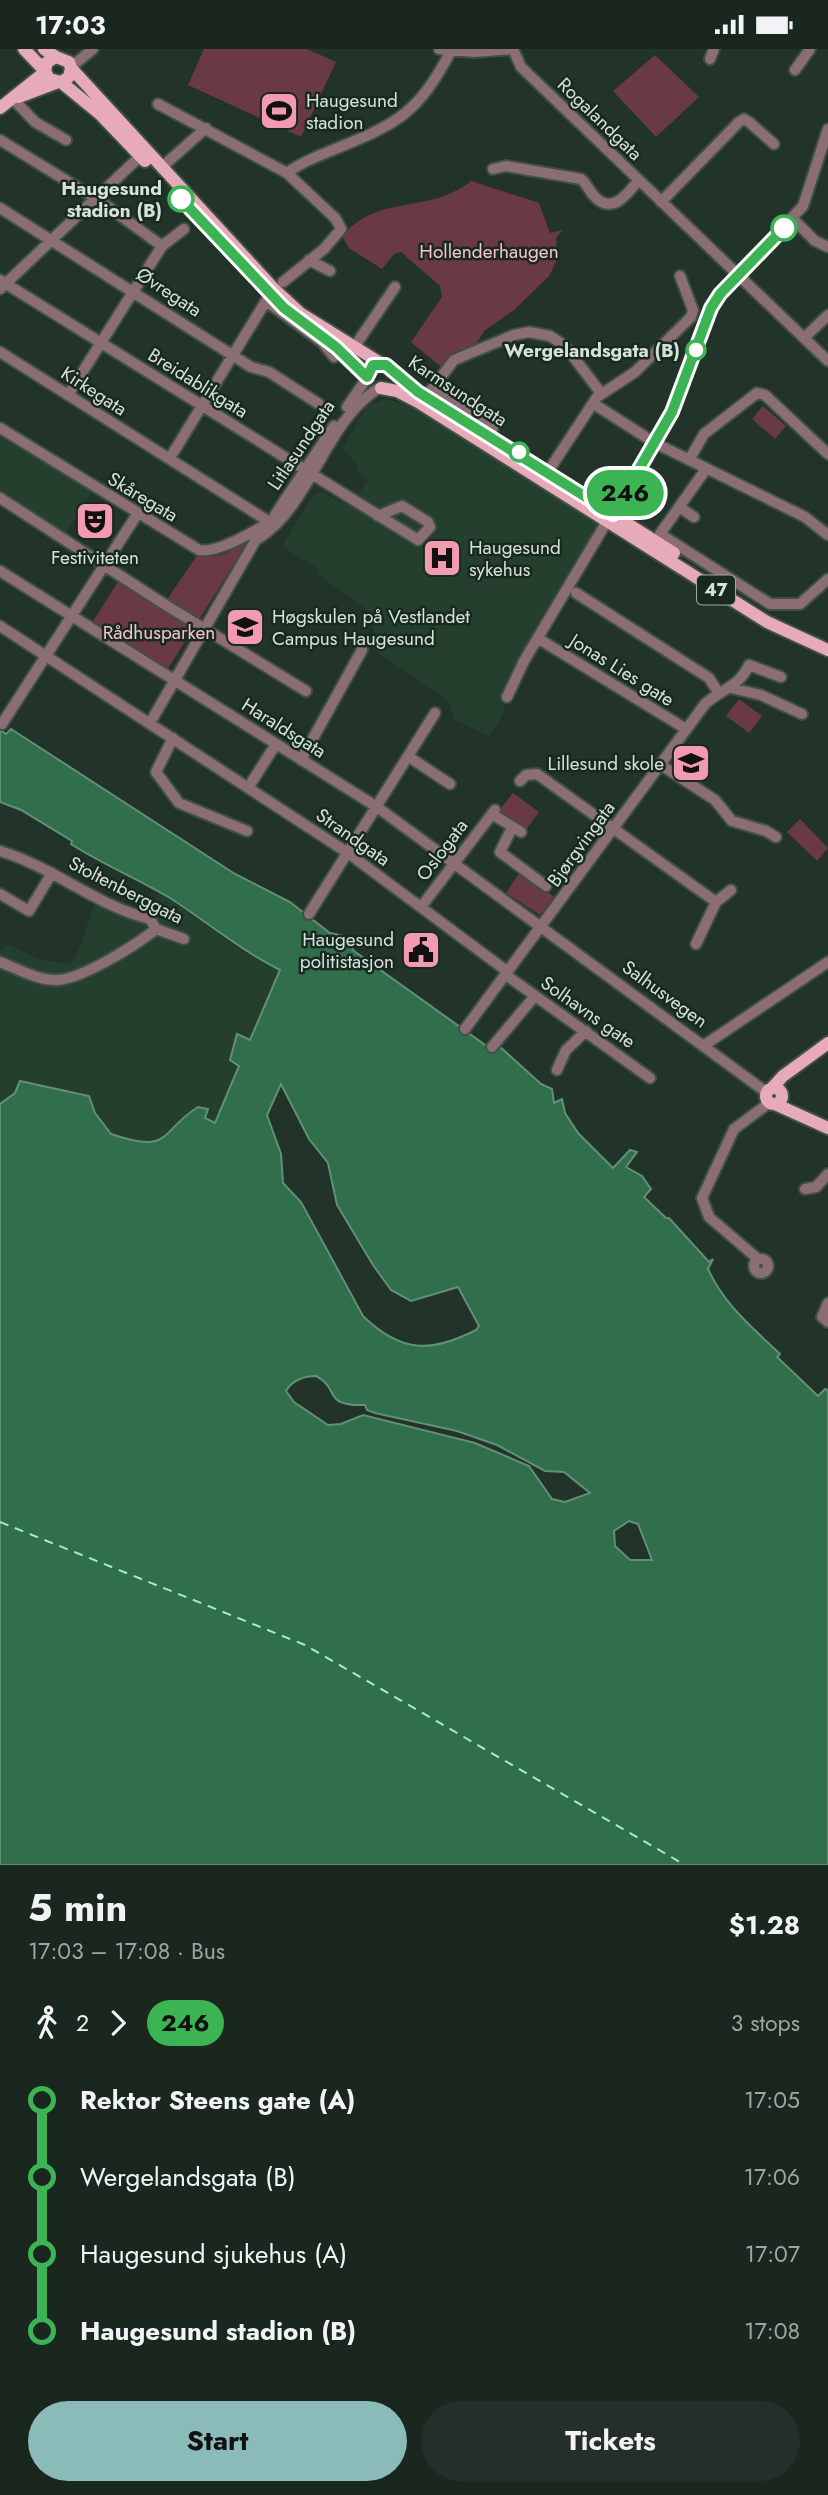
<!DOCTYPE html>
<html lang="en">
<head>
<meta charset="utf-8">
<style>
	body { margin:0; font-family:Jost,sans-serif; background:#232f28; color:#f1f3f6; height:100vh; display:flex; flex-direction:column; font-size:26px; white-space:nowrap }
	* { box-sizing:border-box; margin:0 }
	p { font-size:23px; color:#9fa5a4 }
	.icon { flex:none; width:38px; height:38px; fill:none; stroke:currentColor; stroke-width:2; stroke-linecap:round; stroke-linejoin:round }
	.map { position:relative; height:1816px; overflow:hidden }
	.side { display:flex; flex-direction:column; background:#1a271f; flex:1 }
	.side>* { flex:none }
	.badge { padding:0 14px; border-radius:23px; font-size:24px; line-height:46px }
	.map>.badge { position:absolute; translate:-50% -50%; box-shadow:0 0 0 4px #fff }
	.legs { display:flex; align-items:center; gap:10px; height:77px; padding:0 28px; font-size:23px }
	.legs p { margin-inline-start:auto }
	.head { display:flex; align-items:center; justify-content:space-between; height:119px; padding:0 28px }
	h1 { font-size:38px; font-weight:700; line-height:52px }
	.action { display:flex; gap:14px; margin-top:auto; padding:14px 28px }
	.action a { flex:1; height:80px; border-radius:42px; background:#8bbbb9; color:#111; font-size:28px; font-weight:700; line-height:80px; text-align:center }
	.action a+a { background:#232f28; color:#f1f3f6 }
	ul { padding:0 28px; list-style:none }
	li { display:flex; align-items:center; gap:24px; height:77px; font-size:26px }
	li i { display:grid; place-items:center; width:10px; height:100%; margin:0 9px; background:currentColor }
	li i::after { content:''; width:18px; height:18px; margin:-9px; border:5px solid; border-radius:50%; background:#1a271f }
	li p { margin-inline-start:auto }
	li:first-child i { background:linear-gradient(#0000 50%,currentColor 0) }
	li:last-child i { background:linear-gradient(currentColor 50%,#0000 0) }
	.status { display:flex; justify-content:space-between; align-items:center; height:49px; padding:0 35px; background:#1a271f; direction:ltr }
	.status svg { height:19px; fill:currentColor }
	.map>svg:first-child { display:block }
	.built { fill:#253f2f }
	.green { fill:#6a3946 }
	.water { fill:#316e4b; stroke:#629076; stroke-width:2; fill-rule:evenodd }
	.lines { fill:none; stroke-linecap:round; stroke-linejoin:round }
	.ferry { stroke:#9cf4bd; stroke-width:2; stroke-dasharray:9 7; stroke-linecap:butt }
	.minor-casing { stroke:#3f5045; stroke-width:14 }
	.major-casing { stroke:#3f5045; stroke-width:16 }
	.minor { stroke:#8b6d74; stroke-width:10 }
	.major { stroke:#e6aab8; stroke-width:12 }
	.line-1-casing { stroke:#fff; stroke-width:16 }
	.line-1 { stroke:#3cb454; stroke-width:10 }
	.stop-1-dot { fill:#fff; stroke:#3cb454; stroke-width:3.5 }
	.labels { text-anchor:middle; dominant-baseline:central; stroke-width:5; stroke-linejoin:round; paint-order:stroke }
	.shield { fill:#182a1f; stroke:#9daaa1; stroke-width:2 }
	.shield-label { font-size:18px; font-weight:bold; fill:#d6e1d9 }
	.poi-label { font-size:19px; fill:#d6e1d9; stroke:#182a1f; text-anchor:start }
	.street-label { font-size:19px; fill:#d6e1d9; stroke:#182a1f }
	.stop-label { font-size:19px; font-weight:bold; fill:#d6e1d9; stroke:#182a1f; text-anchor:end }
	.park-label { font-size:19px; fill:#fbc0cd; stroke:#182a1f }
</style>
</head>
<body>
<div class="status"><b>17:03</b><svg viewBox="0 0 49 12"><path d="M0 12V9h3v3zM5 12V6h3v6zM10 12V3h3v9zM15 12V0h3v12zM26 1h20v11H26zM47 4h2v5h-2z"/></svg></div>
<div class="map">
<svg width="828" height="1816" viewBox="0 0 828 1816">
	<rect width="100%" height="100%" fill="#223429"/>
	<path class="built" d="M 385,350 L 423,360 L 605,474 L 505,639 L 503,666 L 489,687 L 455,671 L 448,651 L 374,601 L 373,565 L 319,526 L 318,520 L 282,497 L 314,445 L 321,443 L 345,455 L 353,454 L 368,431 L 356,423 L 359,418 L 343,400 L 366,358 Z
		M 0,379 L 94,439 L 63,488 L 0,449 Z
		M 160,844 L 247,905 L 280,920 L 250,991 L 239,986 L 239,1017 L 216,1074 L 180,1073 L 161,1096 L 106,1083 L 90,1049 L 84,1046 L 21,1033 L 18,1042 L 0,1055 L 0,902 L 7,895 L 39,910 L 70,915 L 79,900 L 96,850 L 136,869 L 146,863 Z"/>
	<path class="green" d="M 204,0 L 307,0 L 336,13 L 301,88 L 188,36 Z
		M 655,6 L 699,48 L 656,88 L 613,42 Z
		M 471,132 L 539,154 L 550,184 L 563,181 L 556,189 L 557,211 L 549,227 L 514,261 L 484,282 L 471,303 L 440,317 L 411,293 L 442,248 L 440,237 L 401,203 L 394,205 L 382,220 L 349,199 L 342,187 C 379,144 429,166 471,132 Z
		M 763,357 L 786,377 L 775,390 L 752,370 Z
		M 250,490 L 167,621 L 92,574 L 121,528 L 164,555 L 198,505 C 217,513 234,500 250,490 Z
		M 739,650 L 762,667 L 749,684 L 726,667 Z
		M 513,744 L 539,763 L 525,782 L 497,764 Z
		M 800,770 L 828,799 L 817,812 L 787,783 Z
		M 521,821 L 554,848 L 540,866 L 506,844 Z"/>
	<path class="water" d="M 11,680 L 235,825 L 290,853 L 330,884 L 344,887 L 354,902 L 495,1003 L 499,997 L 541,1035 L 552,1040 L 554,1054 L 562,1050 L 565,1064 L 578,1084 L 613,1119 L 630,1101 L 637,1103 L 626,1118 L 642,1127 L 651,1140 L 644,1148 L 666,1169 L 669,1169 L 709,1213 L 713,1210 L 708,1220 C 725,1257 752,1278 780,1305 L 777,1308 L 818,1347 L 825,1340 L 828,1341 L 828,1816 L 0,1816 L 0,1055 L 15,1044 L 20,1032 L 89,1047 L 95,1064 L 111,1085 C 173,1106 159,1082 198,1058 L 208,1060 L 205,1069 L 215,1074 L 239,1017 L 230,1011 L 237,985 L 250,991 L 280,921 C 240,901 207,873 170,849 C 136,829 102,815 71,795 L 72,792 L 21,761 L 0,753 L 0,681 L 6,685 ZM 281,1035 L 309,1090 L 328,1114 L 337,1156 L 373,1216 L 391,1241 L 411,1252 L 458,1238 L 479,1277 L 476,1281 C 431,1304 401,1304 363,1267 L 301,1153 L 283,1134 L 281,1105 L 267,1066 ZM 316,1327 C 341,1340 321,1357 365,1356 L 367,1361 L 375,1364 L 457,1382 L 497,1396 L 545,1422 L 564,1423 L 590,1444 L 565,1453 L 552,1450 L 529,1417 L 475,1394 L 363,1366 L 341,1375 L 328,1376 L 294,1353 L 286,1342 C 292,1331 305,1327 316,1327 ZM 629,1472 L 638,1475 L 652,1511 L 630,1511 L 615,1497 L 614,1482 Z"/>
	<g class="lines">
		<path class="ferry" d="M 0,1473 L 305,1596 L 685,1816"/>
		<g class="minor-casing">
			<path id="minor" d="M 439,0 L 474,3 L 512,0
				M 513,0 L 521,18 L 828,312
				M 710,10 L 714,0
				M 71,18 L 93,0
				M 795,21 L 810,0
				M 13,50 L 35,73 L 66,91
				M 158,55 L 287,124 L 336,170 L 341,180 L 324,200 L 283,233
				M 0,91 L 103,154 L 162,197
				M 162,118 L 206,79
				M 493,120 L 506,117 L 581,130 C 587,135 589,142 595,148 C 613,166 627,145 639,131
				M 287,124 C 301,113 319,107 335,100 C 399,74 418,64 451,2
				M 661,153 L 739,73 L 744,70 L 749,73 L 774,95
				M 0,159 L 251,318 L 269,323 L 319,355
				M 793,170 L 815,192 L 828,198
				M 309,211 L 330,222
				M 0,231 L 418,491 L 430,478 L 428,473 L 402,457 L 378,467
				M 0,240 L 135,112
				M 804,289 L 828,266
				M 357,294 L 395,238
				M 0,303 L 268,472
				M 68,346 L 162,197 L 184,180
				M 594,355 L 655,394 L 805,468 L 828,486
				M 347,358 L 367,329
				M 0,379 L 199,501 C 221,505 272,473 289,458
				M 493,379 L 431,341 L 454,311 L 514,286 L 529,283 L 550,287 L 565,297 L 601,344
				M 170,409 L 266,252 L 322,293 L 334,308
				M 689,411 L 704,385 L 757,344 L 765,346 L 828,405
				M 553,415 L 597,348 L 635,323 L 691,268 L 693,261 L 680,227
				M 706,420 L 660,485 L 770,555 L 800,555 L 828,530
				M 0,449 L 164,555 L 306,642
				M 679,458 L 694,468
				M 275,466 L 334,377
				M 259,489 C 312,455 325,372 379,339
				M 0,522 L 377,758 L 766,1043
				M 576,544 L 709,629 L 718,643
				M 0,577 L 348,804 L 508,923
				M 539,590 L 686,680
				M 731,639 L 761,646 L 802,665
				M 507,648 L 524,612 L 672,363 L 711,259 L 720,245 L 803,157 L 828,80
				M 150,674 L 265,475
				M 2,675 L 138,464
				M 173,689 L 156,723 L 179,754 L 247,782
				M 409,708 L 450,735
				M 301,711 L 362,601
				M 661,716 L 715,751 L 732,772 L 766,782 L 776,788
				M 520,732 L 526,726 L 537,725 L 716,853 L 731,841
				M 248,739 L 276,695
				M 492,765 L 521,783
				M 512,779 L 500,803 L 546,837
				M 0,802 C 53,818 97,857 150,870 L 156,880 L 184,890
				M 0,845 L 29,862 L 52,824
				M 421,858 L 495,761
				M 309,865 L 435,664
				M 696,895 L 716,853
				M 0,913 C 18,920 39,932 58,931 C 84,929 136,896 156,880
				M 506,926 L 650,1029
				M 465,980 L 705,655 C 720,641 740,637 749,616 L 781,628
				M 703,997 L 828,913
				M 492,998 L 534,948
				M 557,1021 L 566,1001 L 586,982
				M 805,1140 L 816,1138 L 828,1125
				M754 1217a7 7 0 1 1 14 0a7 7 0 1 1-14 0Z
				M 758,1210 L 709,1168 L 702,1149 L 734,1080 L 769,1054
				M 828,1254 L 822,1268 L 828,1273"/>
		</g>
		<g class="major-casing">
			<path id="major" d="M 24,0 L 45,22
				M 44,0 L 56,8
				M 71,19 L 69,28 L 61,33 L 49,30 L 45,22 L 47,13 L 56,8 L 69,13 L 71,19 L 275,241 L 300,264 L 382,315
				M 61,33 L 100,65 L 145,112
				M 19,48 L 56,34
				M 0,59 L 45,23
				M 322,287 L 367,328
				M 388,319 L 418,343 L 674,504
				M 381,339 L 397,342 L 418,353 L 767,573 L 828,601
				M766 1047a8 8 0 1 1 16 0a8 8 0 1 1-16 0Z
				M 772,1039 L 783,1027 L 828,994
				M 775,1055 L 828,1079"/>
		</g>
		<use href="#minor" class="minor"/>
		<use href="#major" class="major"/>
	</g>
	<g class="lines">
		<g class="line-1-casing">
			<path id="line-1" d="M 181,150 L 284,259 L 336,298 L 367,328 L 373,316 L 386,316 L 418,343 L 613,465 L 672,363 L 711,259 L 720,245 L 784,179"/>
		</g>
		<use href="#line-1" class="line-1"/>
	</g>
	<defs>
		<g id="stadium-square" transform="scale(2.0125)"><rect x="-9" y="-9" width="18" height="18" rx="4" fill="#f29ab0" stroke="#182a1f"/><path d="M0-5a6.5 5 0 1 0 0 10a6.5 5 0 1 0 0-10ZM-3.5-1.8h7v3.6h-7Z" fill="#111"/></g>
		<g id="theatre-square" transform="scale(2.0125)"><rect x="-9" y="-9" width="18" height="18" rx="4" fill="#f29ab0" stroke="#182a1f"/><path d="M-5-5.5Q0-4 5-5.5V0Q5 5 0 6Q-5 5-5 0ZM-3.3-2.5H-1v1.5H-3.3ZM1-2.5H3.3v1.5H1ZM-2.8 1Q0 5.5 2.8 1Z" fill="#111"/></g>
		<g id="hospital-square" transform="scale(2.0125)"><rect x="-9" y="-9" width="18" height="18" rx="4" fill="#f29ab0" stroke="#182a1f"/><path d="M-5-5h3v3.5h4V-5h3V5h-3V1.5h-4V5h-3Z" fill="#111"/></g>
		<g id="university-square" transform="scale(2.0125)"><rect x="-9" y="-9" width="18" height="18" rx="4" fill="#f29ab0" stroke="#182a1f"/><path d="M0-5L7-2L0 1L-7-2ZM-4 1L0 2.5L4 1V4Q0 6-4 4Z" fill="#111"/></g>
		<g id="school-square" transform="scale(2.0125)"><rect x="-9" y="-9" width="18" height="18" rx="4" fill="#f29ab0" stroke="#182a1f"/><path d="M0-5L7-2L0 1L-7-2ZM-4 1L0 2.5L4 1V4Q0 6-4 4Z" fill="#111"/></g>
		<g id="civic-square" transform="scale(2.0125)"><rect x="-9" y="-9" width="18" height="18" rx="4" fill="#f29ab0" stroke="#182a1f"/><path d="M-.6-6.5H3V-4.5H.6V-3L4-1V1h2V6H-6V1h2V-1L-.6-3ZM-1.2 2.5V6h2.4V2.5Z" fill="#111"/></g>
	</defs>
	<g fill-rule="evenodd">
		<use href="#stadium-square" x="279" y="62"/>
		<use href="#theatre-square" x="95" y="472"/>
		<use href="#hospital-square" x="442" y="509"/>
		<use href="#university-square" x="245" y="578"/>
		<use href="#school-square" x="691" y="714"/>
		<use href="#civic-square" x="421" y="901"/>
	</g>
	<g class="stop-1-dot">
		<circle cx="181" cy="150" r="12"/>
		<circle cx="784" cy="179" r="12"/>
		<circle cx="696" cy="301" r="9"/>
		<circle cx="519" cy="403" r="9"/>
	</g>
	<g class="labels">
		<rect class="shield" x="697" y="526.5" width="38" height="29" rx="5"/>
		<g class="shield-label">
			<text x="716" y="541">47</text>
		</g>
		<g class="poi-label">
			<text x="306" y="51">Haugesund<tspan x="306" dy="22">stadion</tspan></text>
			<text x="469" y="498">Haugesund<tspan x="469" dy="22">sykehus</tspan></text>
			<text x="95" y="508" text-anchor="middle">Festiviteten</text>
			<text x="272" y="567">Høgskulen på Vestlandet<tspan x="272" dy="22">Campus Haugesund</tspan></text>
			<text x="664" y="714" text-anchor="end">Lillesund skole</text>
			<text x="394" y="890" text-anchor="end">Haugesund<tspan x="394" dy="22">politistasjon</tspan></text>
		</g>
		<g class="street-label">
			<text transform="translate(600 70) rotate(44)">Rogalandgata</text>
			<text transform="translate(169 243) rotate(33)">Øvregata</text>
			<text transform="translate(198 334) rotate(32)">Breidablikgata</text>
			<text transform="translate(94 342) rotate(33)">Kirkegata</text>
			<text transform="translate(458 342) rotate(33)">Karmsundgata</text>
			<text transform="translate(301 396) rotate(-56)">Litlasundgata</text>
			<text transform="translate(143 448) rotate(31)">Skåregata</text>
			<text transform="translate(622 621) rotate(32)">Jonas Lies gate</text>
			<text transform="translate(284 679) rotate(32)">Haraldsgata</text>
			<text transform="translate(353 788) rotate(35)">Strandgata</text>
			<text transform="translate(581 795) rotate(-54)">Bjørgvingata</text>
			<text transform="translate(442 801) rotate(-53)">Oslogata</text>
			<text transform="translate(126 841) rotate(27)">Stoltenberggata</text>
			<text transform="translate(665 945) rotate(36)">Salhusvegen</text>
			<text transform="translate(588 963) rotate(35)">Solhavns gate</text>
		</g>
		<g class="stop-label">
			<text x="162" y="139">Haugesund<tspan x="162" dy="22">stadion (B)</tspan></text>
			<text x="680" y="301">Wergelandsgata (B)</text>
		</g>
		<g class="park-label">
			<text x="489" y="202">Hollenderhaugen</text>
			<text x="159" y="583">Rådhusparken</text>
		</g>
	</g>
</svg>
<b class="badge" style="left:625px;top:444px;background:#3cb454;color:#111">246</b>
</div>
<section class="side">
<div class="head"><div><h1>5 min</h1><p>17:03 – 17:08 · Bus</p></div><b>$1.28</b></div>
<div class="legs"><svg class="icon" aria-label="walk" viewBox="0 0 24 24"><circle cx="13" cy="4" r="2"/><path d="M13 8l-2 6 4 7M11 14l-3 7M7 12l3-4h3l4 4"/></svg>2<svg class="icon" aria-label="forward" viewBox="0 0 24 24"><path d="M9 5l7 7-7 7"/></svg><b class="badge" style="background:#3cb454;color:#111">246</b><p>3 stops</p></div>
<ul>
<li><i style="color:#3cb454"></i><b>Rektor Steens gate (A)</b><p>17:05</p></li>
<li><i style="color:#3cb454"></i><span>Wergelandsgata (B)</span><p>17:06</p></li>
<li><i style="color:#3cb454"></i><span>Haugesund sjukehus (A)</span><p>17:07</p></li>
<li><i style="color:#3cb454"></i><b>Haugesund stadion (B)</b><p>17:08</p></li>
</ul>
<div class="action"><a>Start</a><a>Tickets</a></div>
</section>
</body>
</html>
